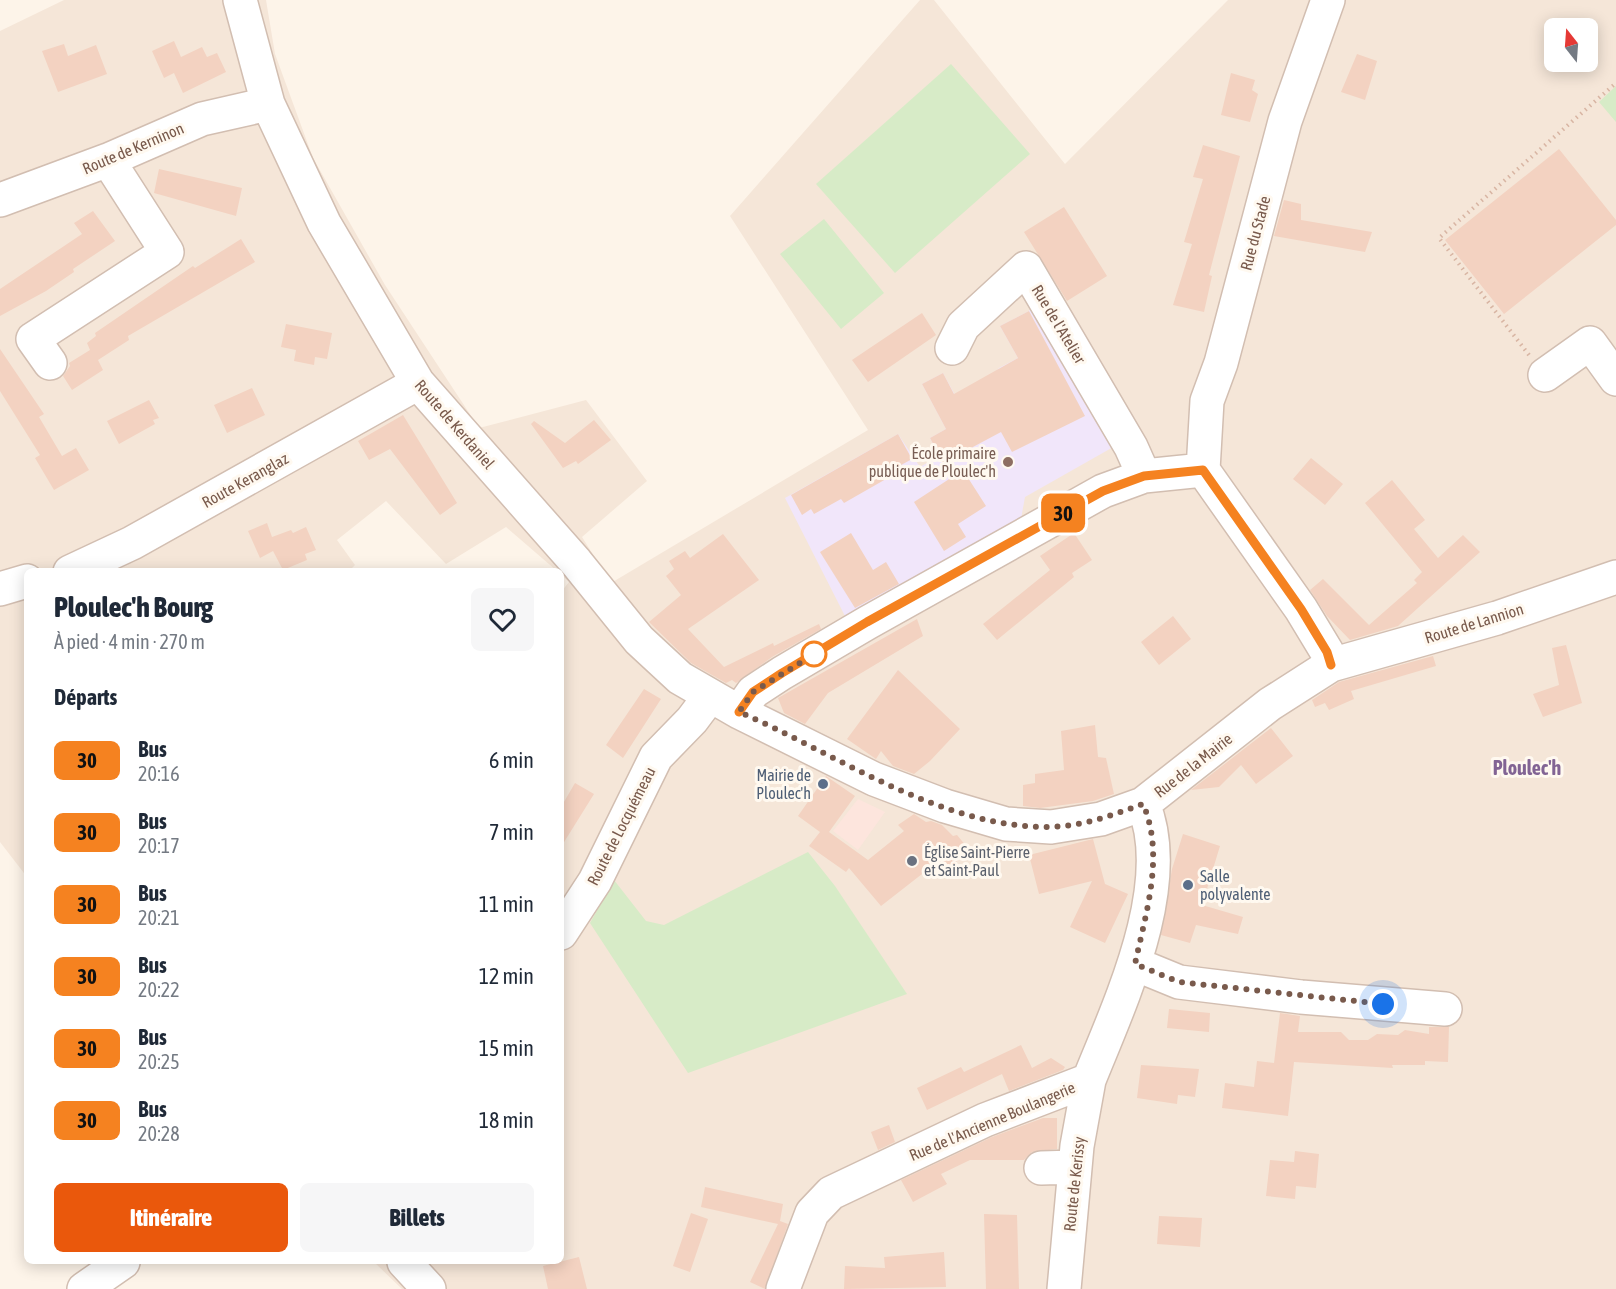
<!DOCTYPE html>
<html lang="fr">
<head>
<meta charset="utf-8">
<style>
	body { margin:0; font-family:"Asap Condensed",sans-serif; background:#f6f6f7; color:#1f2937; height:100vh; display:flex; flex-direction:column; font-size:22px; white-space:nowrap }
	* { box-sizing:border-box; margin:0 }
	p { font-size:20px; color:#747a83 }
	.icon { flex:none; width:33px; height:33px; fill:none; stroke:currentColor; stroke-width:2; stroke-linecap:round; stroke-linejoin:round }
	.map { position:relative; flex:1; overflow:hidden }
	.side { position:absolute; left:24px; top:568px; width:540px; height:696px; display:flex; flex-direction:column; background:#fff; border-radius:9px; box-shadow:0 3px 15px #0003 }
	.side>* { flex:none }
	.badge { padding:0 12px; border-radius:9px; font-size:21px; line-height:39px }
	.needle { width:39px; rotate:343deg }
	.buttons { position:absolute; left:1544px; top:18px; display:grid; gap:12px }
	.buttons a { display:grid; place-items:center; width:54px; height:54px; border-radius:9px; background:#fff; box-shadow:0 3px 15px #0003; font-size:30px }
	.you { position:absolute; width:30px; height:30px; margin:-15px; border:4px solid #fff; border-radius:50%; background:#1a73e8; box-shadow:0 0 0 9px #1a73e833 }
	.map>.badge { position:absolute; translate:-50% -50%; box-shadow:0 0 0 3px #fff }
	h2 { padding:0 30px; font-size:22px; line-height:54px }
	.round { display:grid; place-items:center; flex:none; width:63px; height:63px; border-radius:9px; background:#f6f6f7 }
	.overview { display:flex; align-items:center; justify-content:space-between; height:102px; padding:0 30px }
	h1 { font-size:28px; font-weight:800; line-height:45px }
	.cta { display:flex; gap:12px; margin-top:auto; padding:12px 30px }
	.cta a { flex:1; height:69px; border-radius:9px; background:#ea580c; color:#fff; font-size:24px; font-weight:800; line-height:69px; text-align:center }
	.cta a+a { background:#f6f6f7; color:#1f2937 }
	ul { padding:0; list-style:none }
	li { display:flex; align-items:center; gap:18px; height:72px; padding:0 30px }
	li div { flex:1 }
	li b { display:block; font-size:22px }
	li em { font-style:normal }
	li .badge { min-width:66px; font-weight:700; text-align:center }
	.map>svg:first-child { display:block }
	.residential { fill:#f5e6d8; fill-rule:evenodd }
	.commercial { fill:#fde5dd }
	.education { fill:#f1e6fa }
	.green { fill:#d7ebc7 }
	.building { fill:#f3d2c1 }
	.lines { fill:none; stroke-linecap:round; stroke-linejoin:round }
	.minor-casing { stroke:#d2beb1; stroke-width:36 }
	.path { stroke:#d8b5a3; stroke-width:4; stroke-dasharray:1.5 4.5; stroke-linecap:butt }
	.minor { stroke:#fff; stroke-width:33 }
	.line-casing { stroke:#fff; stroke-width:14 }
	.line { stroke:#f58220; stroke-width:9 }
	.walk { stroke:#795a4c; stroke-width:6; stroke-dasharray:0 10.8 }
	.education-dot { fill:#8d6e63; stroke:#fff9f0; stroke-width:2 }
	.stop-dot { fill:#fff; stroke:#f58220; stroke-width:3 }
	.service-dot { fill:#5c6f8a; stroke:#fff9f0; stroke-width:2 }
	.worship-dot { fill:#6b7280; stroke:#fff9f0; stroke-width:2 }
	.labels { text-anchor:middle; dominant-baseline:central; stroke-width:6; stroke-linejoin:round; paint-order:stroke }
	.street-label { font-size:16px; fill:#795a4c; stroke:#fff9f0 }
	.education-label { font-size:16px; fill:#785e54; stroke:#fff9f0; text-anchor:end }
	.service-label { font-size:16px; fill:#4e5e75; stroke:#fff9f0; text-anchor:end }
	.worship-label { font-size:16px; fill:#5b616d; stroke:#fff9f0; text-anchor:start }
	.quarter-label { font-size:20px; font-weight:bold; fill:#826494; stroke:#fff9f0 }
</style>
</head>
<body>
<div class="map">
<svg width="1616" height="1289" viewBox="0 0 1616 1289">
	<rect width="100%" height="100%" fill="#fdf4e9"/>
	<path class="residential" d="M 64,0 L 266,0 L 275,54 L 313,158 L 385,285 L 479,428 L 586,400 L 647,481 L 582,537 L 611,583 L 868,430 L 730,216 L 920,0 L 934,0 L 1065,164 L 1228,0 L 1616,0 L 1616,1289 L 402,1289 L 374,1262 L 561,1262 L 561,592 L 569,582 L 561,575 L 561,572 L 557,571 L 506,527 L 446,564 L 386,501 L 337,540 L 355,565 L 349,571 L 27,572 L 27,877 L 0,842 L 0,31 ZM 1554,28 L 1587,28 L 1587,62 L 1554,62 Z"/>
	<path class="commercial" d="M 858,799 L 885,812 L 858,850 L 833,831 Z"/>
	<path class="education" d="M 1034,304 L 1115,446 L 1025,497 L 1021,519 L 846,618 L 785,498 L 898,434 L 920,467 L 939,456 L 930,438 L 946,429 L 922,384 L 943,373 L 962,408 L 999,368 L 1018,358 L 1000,326 L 1029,311 Z"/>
	<path class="green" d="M 951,64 L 1030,154 L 895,273 L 816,184 Z
		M 1616,86 L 1616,122 L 1599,102 Z
		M 824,219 L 884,293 L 841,329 L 780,254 Z
		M 808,852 L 835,886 L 907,994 L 688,1073 L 590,923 L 614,880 L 646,921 L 664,925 Z"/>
	<path class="building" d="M 174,41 L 181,57 L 202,47 L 207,57 L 217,53 L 226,72 L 183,93 L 174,73 L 164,78 L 152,51 Z
		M 64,44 L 68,56 L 96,45 L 107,74 L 58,92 L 42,51 Z
		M 1357,54 L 1377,61 L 1365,100 L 1341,92 Z
		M 1231,73 L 1255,80 L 1252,90 L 1258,94 L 1250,122 L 1221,115 Z
		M 1203,145 L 1240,156 L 1209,275 L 1212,276 L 1204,312 L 1173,305 L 1192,244 L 1184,242 L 1203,179 L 1193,177 Z
		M 1559,149 L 1616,220 L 1616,225 L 1504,314 L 1445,240 Z
		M 159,169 L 242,188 L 236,216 L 154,193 Z
		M 1284,200 L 1301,204 L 1301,220 L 1372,232 L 1365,252 L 1274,236 Z
		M 1064,207 L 1107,276 L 1067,301 L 1024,232 Z
		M 93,211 L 115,241 L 73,269 L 74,272 L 46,291 L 0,316 L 0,289 L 82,234 L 74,223 Z
		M 241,239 L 255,262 L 128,336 L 129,340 L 98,360 L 103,370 L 72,390 L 63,376 L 70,366 L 69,363 L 90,350 L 87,343 L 96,336 L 95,333 L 193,266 L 195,268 Z
		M 1029,311 L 1085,416 L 1012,452 L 1001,432 L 943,463 L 930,438 L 946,429 L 922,384 L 943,373 L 954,394 L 1018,358 L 1000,326 Z
		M 922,313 L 936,335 L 868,382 L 852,360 Z
		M 286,324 L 332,333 L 327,359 L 315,357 L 314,365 L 294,361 L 296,350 L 281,347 Z
		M 0,349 L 44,414 L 39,417 L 62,456 L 76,448 L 89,470 L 54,490 L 35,458 L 40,455 L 0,391 Z
		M 252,388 L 265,415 L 227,433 L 214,405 Z
		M 149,400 L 159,418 L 153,420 L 155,424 L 119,444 L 107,421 Z
		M 403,415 L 457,503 L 440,515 L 390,449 L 369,460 L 358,441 Z
		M 594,420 L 611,440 L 578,464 L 576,461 L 563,468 L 531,424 L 534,421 L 565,443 Z
		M 898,434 L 912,459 L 883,475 L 886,479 L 844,503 L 841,499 L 814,514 L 811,509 L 802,515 L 791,495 Z
		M 1311,458 L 1343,484 L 1325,505 L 1293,479 Z
		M 963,470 L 986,506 L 958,524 L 966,537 L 944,551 L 914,502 Z
		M 1392,480 L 1425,520 L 1414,529 L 1438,558 L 1463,535 L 1480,552 L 1398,626 L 1350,640 L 1327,616 L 1310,590 L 1323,579 L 1369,625 L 1417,583 L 1414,580 L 1422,572 L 1365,503 Z
		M 267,523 L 272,537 L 291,530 L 293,533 L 306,527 L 316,550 L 305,554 L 307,560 L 283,570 L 273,551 L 260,558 L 248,531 Z
		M 851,533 L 873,570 L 886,562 L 899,584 L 855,608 L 820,552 Z
		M 1074,533 L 1092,560 L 1072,573 L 1074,577 L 997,640 L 983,624 L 1050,570 L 1040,556 Z
		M 723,534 L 759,580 L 688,629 L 724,667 L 773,643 L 774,646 L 819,624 L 821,629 L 772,657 L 736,683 L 732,680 L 726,683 L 691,663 L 649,622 L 681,595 L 666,576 L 674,569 L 669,561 L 685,551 L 690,558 Z
		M 1173,616 L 1191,639 L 1159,665 L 1141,642 Z
		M 917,619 L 923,636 L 828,693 L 805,724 L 784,713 L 778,698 Z
		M 1566,645 L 1582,703 L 1543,717 L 1533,694 L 1559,685 L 1552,648 Z
		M 1433,656 L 1436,666 L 1351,691 L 1354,699 L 1329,710 L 1325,703 L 1315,707 L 1312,700 L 1339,682 Z
		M 898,670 L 960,729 L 930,761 L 914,774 L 893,766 L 881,751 L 876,759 L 847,739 Z
		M 644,689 L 661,699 L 623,758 L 606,745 Z
		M 1095,725 L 1098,757 L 1106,758 L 1114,794 L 1093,801 L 1040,808 L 1023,806 L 1023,785 L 1035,783 L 1035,774 L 1064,770 L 1061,731 Z
		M 1271,728 L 1293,756 L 1256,784 L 1241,765 L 1219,787 L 1191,790 Z
		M 826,776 L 855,796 L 829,832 L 868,860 L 904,831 L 898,825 L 914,814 L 926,822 L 931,821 L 942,825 L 953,836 L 957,835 L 967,847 L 961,852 L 965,855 L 938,876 L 931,867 L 881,906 L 849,868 L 846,872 L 809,846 L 820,832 L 798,816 Z
		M 575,783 L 594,794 L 561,847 L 561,807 Z
		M 1183,834 L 1220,846 L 1202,905 L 1243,917 L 1238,934 L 1196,925 L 1190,943 L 1161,935 L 1172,869 Z
		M 1093,839 L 1105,884 L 1128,894 L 1105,943 L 1070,927 L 1092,881 L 1039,894 L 1029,855 Z
		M 1169,1009 L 1210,1013 L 1209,1032 L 1167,1028 Z
		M 1280,1013 L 1300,1016 L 1298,1032 L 1341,1032 L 1349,1040 L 1368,1040 L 1377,1034 L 1398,1035 L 1405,1030 L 1429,1034 L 1429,1027 L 1449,1027 L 1448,1062 L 1425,1061 L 1425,1065 L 1392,1065 L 1393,1068 L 1294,1062 L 1288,1116 L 1222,1108 L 1225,1083 L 1254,1087 L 1257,1061 L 1274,1063 Z
		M 1021,1045 L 1032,1068 L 1051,1058 L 1065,1067 L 1063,1070 L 1009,1091 L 1002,1074 L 927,1110 L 917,1088 L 961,1067 L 964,1072 Z
		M 1141,1065 L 1199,1069 L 1195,1097 L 1178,1095 L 1177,1104 L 1137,1098 Z
		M 1043,1118 L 1057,1118 L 1057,1149 L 1032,1152 L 1024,1160 L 970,1160 L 941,1174 L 947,1184 L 913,1202 L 901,1180 L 992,1137 Z
		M 889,1125 L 895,1142 L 878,1150 L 871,1132 Z
		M 1295,1151 L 1319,1154 L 1316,1188 L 1296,1186 L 1295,1199 L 1266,1196 L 1270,1160 L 1294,1162 Z
		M 705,1187 L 783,1204 L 780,1221 L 788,1224 L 765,1289 L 750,1282 L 778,1224 L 701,1207 Z
		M 691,1213 L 708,1219 L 690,1272 L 673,1266 Z
		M 984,1214 L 1017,1215 L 1019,1289 L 986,1289 Z
		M 1159,1216 L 1202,1218 L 1200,1247 L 1157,1244 Z
		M 944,1252 L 946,1287 L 844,1289 L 845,1266 L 885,1268 L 884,1257 Z
		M 579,1257 L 587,1289 L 548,1289 L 543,1266 Z"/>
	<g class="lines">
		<g class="minor-casing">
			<path id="minor" d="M 240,0 L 268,104 L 324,223 L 418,383 L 576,562 L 639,640 L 680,678 L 739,712 L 874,779 L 945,806 L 1006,824 L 1051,827 L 1101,819 L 1143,804 L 1270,704 L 1331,665 L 1497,618 L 1616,577
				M 0,200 L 108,160 L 202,119 L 268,104
				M 952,348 L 963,326 L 1026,268 L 1131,447 L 1144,476
				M 50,363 L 33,339 L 167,252 L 108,160
				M 1545,375 L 1590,343 L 1616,379
				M 1203,470 L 1207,401 L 1221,363 L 1285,121 L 1328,0
				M 1203,470 L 1301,609 L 1327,652 L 1331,665
				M 70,572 L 132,543 L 418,383
				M 0,589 L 27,581
				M 739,712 L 753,692 L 782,673 L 867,623 L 1103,491 L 1144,476 L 1203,470
				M 561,933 L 595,881 L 656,757 L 692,720 L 710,696
				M 1135,964 L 1179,982 L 1301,997 L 1445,1009
				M 1041,1168 L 1075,1167
				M 404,1262 L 429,1289
				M 84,1289 L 123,1262
				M 783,1289 L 812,1213 L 831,1193 L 985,1120 L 1089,1080 C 1119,1005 1177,884 1143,804
				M 1064,1289 L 1077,1146 L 1089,1080"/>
		</g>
		<path class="path" d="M 1529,355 L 1439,238 L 1616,83"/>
		<use href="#minor" class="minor"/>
	</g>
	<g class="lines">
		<g class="line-casing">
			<path id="line" d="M 739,712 L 753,692 L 782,673 L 867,622 L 1103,491 L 1144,476 L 1203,470 L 1301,609 L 1327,652 L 1331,665"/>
		</g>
		<use href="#line" class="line"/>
		<path class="walk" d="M 814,654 L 816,653 L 753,692 L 739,712 C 837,754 940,828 1050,827 C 1083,826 1113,815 1143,804 C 1165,855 1146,912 1135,964 L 1179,982 L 1383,1004"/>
	</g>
	<circle class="education-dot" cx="1008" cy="462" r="6"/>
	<circle class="stop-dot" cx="814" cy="654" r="12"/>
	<g class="service-dot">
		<circle cx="823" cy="784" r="6"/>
		<circle cx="1188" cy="885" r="6"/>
	</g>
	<circle class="worship-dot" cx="912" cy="861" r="6"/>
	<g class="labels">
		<g class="street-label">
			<text transform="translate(133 148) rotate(-23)">Route de Kerninon</text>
			<text transform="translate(1255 233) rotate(-75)">Rue du Stade</text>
			<text transform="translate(1059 324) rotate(59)">Rue de l'Atelier</text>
			<text transform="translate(455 424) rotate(49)">Route de Kerdaniel</text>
			<text transform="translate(245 480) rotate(-29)">Route Keranglaz</text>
			<text transform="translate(1474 623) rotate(-17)">Route de Lannion</text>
			<text transform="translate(1193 765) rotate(-38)">Rue de la Mairie</text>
			<text transform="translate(621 826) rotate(-63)">Route de Locquémeau</text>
			<text transform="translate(992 1121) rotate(-23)">Rue de l'Ancienne Boulangerie</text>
			<text transform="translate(1074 1184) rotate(-84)">Route de Kerissy</text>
		</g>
		<g class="education-label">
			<text x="996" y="453">École primaire<tspan x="996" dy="18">publique de Ploulec'h</tspan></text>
		</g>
		<g class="service-label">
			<text x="811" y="775">Mairie de<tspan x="811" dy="18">Ploulec'h</tspan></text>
			<text x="1200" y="876" text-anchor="start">Salle<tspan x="1200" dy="18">polyvalente</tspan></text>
		</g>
		<g class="worship-label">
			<text x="924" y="852">Église Saint-Pierre<tspan x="924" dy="18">et Saint-Paul</tspan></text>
		</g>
		<g class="quarter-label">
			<text x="1527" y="767">Ploulec'h</text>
		</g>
	</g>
</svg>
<div class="buttons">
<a><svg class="needle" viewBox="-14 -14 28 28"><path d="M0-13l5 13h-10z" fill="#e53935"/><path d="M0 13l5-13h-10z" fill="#747a83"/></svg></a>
</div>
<div class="you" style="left:1383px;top:1004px"></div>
<b class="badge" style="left:1063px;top:513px;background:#f58220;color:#111">30</b>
<section class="side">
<div class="overview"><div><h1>Ploulec'h Bourg</h1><p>À pied · 4 min · 270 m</p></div><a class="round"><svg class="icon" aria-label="heart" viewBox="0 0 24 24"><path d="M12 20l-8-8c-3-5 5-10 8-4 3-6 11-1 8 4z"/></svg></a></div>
<h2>Départs</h2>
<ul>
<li><span class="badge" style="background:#f58220;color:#111">30</span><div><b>Bus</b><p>20:16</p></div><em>6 min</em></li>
<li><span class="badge" style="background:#f58220;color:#111">30</span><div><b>Bus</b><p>20:17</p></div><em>7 min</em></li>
<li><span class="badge" style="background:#f58220;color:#111">30</span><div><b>Bus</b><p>20:21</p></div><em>11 min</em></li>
<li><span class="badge" style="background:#f58220;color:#111">30</span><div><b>Bus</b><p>20:22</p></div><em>12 min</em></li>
<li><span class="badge" style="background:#f58220;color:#111">30</span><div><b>Bus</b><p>20:25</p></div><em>15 min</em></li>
<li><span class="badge" style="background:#f58220;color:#111">30</span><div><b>Bus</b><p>20:28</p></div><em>18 min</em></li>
</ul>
<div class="cta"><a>Itinéraire</a><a>Billets</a></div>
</section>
</div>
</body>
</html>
